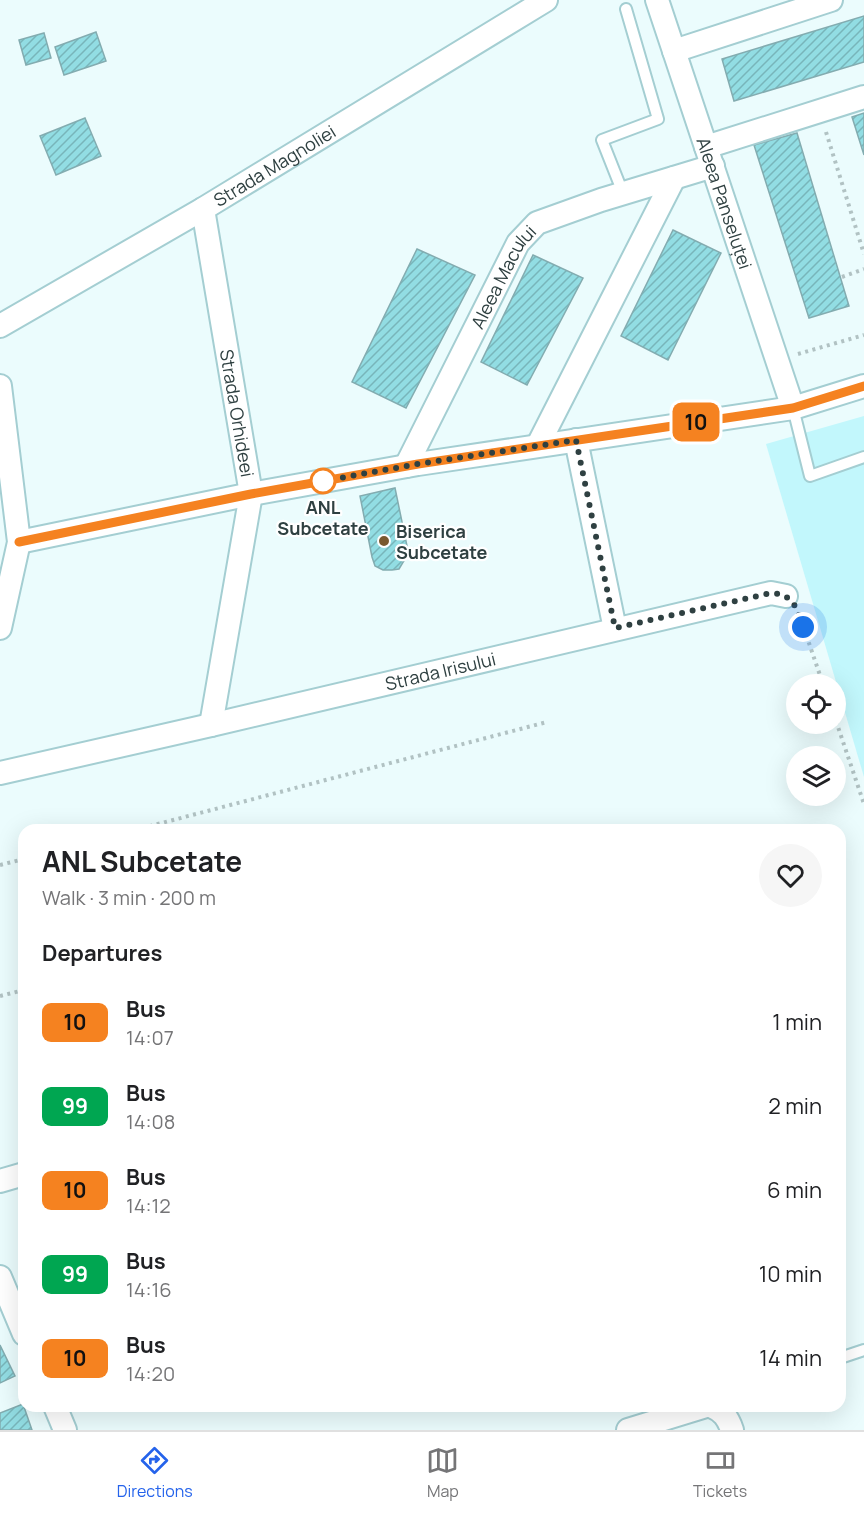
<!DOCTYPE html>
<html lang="en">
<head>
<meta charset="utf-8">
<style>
	body { margin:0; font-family:Manrope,sans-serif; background:#f6f6f6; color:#202124; height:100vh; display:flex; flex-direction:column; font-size:22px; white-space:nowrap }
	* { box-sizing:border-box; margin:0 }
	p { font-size:20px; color:#757577 }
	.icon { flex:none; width:33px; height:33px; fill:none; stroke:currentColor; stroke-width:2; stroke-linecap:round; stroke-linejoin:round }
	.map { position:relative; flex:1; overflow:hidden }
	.side { position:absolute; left:18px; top:824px; width:828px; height:588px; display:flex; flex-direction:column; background:#fff; border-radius:18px; box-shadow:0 6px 24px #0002 }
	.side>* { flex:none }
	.badge { padding:0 12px; border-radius:9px; font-size:21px; line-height:39px }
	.controls { position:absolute; left:786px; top:674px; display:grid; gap:12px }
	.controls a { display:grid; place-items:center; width:60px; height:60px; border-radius:50%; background:#fff; box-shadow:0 6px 24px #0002; font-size:30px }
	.you { position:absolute; width:30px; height:30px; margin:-15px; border:4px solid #fff; border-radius:50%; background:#1a73e8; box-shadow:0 0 0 9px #1a73e833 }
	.map>.badge { position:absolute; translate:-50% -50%; box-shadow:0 0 0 3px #fff }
	h2 { padding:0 24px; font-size:22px; line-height:54px }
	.round { display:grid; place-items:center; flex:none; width:63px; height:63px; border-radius:32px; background:#f6f6f6 }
	.headline { display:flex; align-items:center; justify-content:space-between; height:102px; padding:0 24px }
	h1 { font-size:28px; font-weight:700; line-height:45px }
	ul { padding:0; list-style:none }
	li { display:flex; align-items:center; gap:18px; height:84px; padding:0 24px }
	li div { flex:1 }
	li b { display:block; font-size:22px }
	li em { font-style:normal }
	li .badge { min-width:66px; font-weight:700; text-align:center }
	.menu { display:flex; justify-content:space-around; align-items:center; height:84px; border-top:2px solid #e0e0e0; background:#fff; font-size:16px; color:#757577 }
	.menu a { display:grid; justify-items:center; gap:3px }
	.menu .active { color:#2563eb }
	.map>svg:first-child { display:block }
	.built { fill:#c2f7fc }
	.building { fill:url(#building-hatch); stroke:#83acb0; stroke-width:1.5 }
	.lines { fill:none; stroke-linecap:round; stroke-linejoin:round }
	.lane-casing { stroke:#a4ced2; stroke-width:14 }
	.street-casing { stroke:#a4ced2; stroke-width:26 }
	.path { stroke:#b1c2c3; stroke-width:4; stroke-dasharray:3 4.5; stroke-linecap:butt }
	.lane { stroke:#fff; stroke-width:10 }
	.street { stroke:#fff; stroke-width:22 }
	.line-casing { stroke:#fff; stroke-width:14 }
	.line { stroke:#f58220; stroke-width:9 }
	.walk { stroke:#2f4041; stroke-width:6; stroke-dasharray:0 10.8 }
	.stop-dot { fill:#fff; stroke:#f58220; stroke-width:3 }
	.poi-dot { fill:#79592f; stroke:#fff; stroke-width:2 }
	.labels { text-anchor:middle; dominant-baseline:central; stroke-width:4.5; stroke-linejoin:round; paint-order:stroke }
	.street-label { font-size:18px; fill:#2f4041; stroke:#fff }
	.stop-label { font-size:18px; font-weight:bold; fill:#2f4041; stroke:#fff }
	.poi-label { font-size:18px; font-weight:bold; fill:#2f4041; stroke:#fff; text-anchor:start }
</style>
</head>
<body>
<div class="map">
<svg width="864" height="1430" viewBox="0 0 864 1430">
	<defs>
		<pattern id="building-hatch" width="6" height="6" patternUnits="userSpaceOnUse" patternTransform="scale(1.5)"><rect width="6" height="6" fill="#92dde3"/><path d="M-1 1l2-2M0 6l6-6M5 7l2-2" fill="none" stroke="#78b5ba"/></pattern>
	</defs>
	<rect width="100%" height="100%" fill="#ebfcfd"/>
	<path class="built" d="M 864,416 L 864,777 L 766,444 Z"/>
	<path class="building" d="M 864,16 L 864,62 L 734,101 L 722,59 Z
		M 96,32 L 106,61 L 64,75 L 55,47 Z
		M 44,33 L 51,58 L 26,65 L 19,40 Z
		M 864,113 L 864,155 L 852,117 Z
		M 85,118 L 101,156 L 56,175 L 40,136 Z
		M 797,133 L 849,306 L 809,318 L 754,145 Z
		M 673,230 L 721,253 L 668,360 L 621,336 Z
		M 417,249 L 475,275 L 406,408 L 352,382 Z
		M 533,255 L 583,278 L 527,385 L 481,362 Z
		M 395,488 L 407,546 L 405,559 L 399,569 L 392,570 L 383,570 L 375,566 L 372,557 L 360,496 Z
		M 0,1345 L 15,1376 L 0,1383 Z
		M 23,1404 L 32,1430 L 0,1430 L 0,1413 Z"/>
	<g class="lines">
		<g class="lane-casing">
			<path id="lane" d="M 623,193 L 602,140 L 658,119 L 626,9
				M 793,408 L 810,476 L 864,457
				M 840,1358 L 864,1350"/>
		</g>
		<g class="street-casing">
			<g id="street">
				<path id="s1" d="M 657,0 L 793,408"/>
				<path d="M 674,51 L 831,0"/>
				<path d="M 706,147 L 864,97"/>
				<path id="s2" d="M 203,209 L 251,494 L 211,725"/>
				<path id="s3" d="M 0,326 L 203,209 L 546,0"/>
				<path d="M 0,386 L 19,542 L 0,628"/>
				<path d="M 576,440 L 615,629"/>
				<path d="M 538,445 L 674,178"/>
				<path id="s4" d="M 406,466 L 518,243 L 537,223 L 601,200 L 713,166"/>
				<path d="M 19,542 L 251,494 L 418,464 L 793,408 L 864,386"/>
				<path id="s5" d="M 0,773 L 211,725 L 771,593 L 786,596"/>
				<path d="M 0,1181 L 24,1174"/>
				<path d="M 0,1277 L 24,1334"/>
				<path d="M 55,1406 L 65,1430"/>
				<path d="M 711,1406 C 723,1411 728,1418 732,1430"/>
				<path d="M 628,1430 L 706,1406"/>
			</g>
		</g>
		<path class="path" d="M 826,132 L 864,254
			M 842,277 L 864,269
			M 798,354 L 864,335
			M 799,614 L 823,684
			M 836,721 L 864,804
			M 135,830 L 547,722
			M 0,865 L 24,859
			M 0,996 L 24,990"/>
		<use href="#lane" class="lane"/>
		<use href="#street" class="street"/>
	</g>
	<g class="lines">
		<g class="line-casing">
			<path id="line" d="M 19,542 L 251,494 L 418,464 L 793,408 L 864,386"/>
		</g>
		<use href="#line" class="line"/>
		<path class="walk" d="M 323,481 L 317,482 L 418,464 L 576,440 L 615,628 L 771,593 C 793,594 797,608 803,627"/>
	</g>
	<circle class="stop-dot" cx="323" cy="481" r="12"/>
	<circle class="poi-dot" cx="384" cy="541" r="6"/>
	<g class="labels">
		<g class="street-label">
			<text stroke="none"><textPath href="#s3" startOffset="318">Strada Magnoliei</textPath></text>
			<text stroke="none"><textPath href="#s1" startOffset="214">Aleea Panseluței</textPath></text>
			<text stroke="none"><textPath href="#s4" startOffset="213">Aleea Macului</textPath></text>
			<text stroke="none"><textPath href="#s2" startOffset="207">Strada Orhideei</textPath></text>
			<text stroke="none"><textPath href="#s5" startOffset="452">Strada Irisului</textPath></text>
		</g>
		<g class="stop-label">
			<text x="323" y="507">ANL<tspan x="323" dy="21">Subcetate</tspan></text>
		</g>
		<g class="poi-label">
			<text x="396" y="531">Biserica<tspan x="396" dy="21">Subcetate</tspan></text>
		</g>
	</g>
</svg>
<div class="controls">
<a><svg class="icon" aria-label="locate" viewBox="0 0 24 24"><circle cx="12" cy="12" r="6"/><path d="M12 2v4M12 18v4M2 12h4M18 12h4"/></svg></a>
<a><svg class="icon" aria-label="layers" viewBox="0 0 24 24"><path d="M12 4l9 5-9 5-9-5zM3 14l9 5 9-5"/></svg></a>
</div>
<div class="you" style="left:803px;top:627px"></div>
<b class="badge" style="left:696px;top:422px;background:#f58220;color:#111">10</b>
<section class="side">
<div class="headline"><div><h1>ANL Subcetate</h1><p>Walk · 3 min · 200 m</p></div><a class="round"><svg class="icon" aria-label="heart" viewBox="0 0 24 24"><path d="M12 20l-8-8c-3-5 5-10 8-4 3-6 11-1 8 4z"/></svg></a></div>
<h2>Departures</h2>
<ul>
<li><span class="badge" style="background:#f58220;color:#111">10</span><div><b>Bus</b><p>14:07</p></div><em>1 min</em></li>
<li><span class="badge" style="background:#00a651;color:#fff">99</span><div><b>Bus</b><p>14:08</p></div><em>2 min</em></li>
<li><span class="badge" style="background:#f58220;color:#111">10</span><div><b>Bus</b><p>14:12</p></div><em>6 min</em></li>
<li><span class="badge" style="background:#00a651;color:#fff">99</span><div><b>Bus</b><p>14:16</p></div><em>10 min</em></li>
<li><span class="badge" style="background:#f58220;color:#111">10</span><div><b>Bus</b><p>14:20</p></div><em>14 min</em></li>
</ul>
</section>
</div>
<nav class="menu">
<a class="active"><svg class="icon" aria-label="directions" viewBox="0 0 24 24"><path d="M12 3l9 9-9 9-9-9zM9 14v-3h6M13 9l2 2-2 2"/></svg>Directions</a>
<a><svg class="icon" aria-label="map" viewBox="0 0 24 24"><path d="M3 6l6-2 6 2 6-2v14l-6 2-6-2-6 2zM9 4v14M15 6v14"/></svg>Map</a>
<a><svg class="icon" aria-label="tickets" viewBox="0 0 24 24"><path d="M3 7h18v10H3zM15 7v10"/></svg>Tickets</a>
</nav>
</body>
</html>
